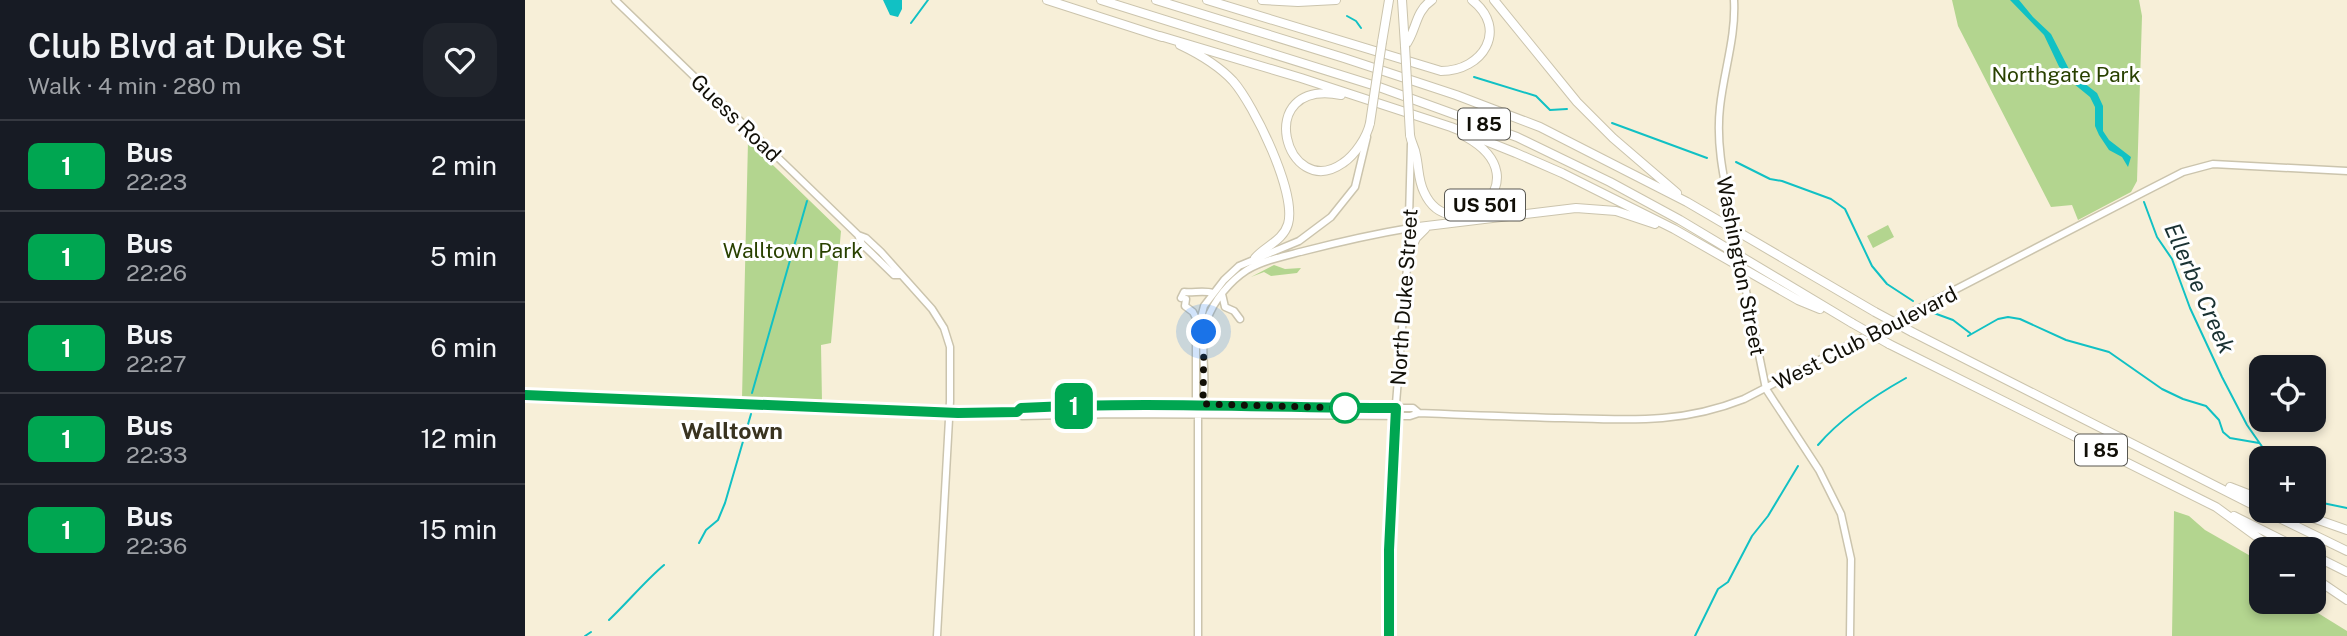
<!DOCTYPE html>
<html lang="en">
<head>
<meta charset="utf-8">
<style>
	body { margin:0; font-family:"Public Sans",sans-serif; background:#20242c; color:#f1f3f6; height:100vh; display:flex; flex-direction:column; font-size:26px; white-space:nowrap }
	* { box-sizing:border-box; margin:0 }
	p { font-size:23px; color:#9ea1a6 }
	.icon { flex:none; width:38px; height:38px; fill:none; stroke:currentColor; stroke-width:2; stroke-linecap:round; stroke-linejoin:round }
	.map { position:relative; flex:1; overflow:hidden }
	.details { display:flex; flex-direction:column; background:#171b24; width:525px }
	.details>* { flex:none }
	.badge { padding:0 14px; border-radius:10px; font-size:24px; line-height:46px }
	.buttons { position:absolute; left:1724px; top:355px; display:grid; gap:14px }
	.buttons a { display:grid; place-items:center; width:77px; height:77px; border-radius:14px; background:#171b24; box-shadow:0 4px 10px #0003; font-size:35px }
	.you { position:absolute; width:35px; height:35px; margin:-18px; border:5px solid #fff; border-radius:50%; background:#1a73e8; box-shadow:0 0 0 10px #1a73e833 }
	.map>.badge { position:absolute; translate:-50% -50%; box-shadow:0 0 0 4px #fff }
	.round { display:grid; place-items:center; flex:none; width:74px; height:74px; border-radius:21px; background:#20242c }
	.head { display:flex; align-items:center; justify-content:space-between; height:119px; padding:0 28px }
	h1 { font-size:33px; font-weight:600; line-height:52px }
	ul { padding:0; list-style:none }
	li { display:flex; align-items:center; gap:21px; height:91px; padding:0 28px; border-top:2px solid #363941 }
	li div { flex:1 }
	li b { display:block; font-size:26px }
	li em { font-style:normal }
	li .badge { min-width:77px; font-weight:700; text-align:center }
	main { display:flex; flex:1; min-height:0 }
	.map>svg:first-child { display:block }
	.green { fill:#b3d58f }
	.water { fill:#11c1c4 }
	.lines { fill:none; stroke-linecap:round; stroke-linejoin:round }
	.stream { stroke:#11c1c4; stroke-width:2 }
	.secondary-casing { stroke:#cbc4ad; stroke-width:9 }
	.highway-casing { stroke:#cbc4ad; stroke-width:10 }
	.secondary { stroke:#fff; stroke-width:6 }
	.highway { stroke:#fff; stroke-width:8 }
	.secondary-bridge-casing { stroke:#cbc4ad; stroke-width:9; stroke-linecap:butt }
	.highway-bridge-casing { stroke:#cbc4ad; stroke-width:10; stroke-linecap:butt }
	.secondary-bridge { stroke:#fff; stroke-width:6 }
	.highway-bridge { stroke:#fff; stroke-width:8 }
	.line-casing { stroke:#fff; stroke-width:16 }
	.line { stroke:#00a651; stroke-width:10 }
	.walk { stroke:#110f07; stroke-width:7; stroke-dasharray:0 12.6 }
	.stop-dot { fill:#fff; stroke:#00a651; stroke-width:3.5 }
	.labels { text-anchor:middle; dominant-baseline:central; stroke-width:6; stroke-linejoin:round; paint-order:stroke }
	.shield { fill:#fff; stroke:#585751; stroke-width:2 }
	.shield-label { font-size:19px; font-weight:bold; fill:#110f07 }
	.park-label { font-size:21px; fill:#294100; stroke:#fff }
	.street-label { font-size:21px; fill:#110f07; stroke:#fff }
	.water-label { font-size:23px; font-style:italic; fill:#193132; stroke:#fff }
	.neighbourhood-label { font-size:23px; font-weight:bold; fill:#393320; stroke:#fff }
</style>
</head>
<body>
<main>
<section class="details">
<div class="head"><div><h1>Club Blvd at Duke St</h1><p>Walk · 4 min · 280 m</p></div><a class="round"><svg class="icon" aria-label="heart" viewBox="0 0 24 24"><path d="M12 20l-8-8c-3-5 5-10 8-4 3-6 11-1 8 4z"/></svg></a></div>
<ul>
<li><span class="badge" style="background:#00a651;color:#fff">1</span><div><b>Bus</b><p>22:23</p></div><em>2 min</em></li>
<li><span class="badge" style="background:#00a651;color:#fff">1</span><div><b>Bus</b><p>22:26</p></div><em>5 min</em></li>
<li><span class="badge" style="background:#00a651;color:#fff">1</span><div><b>Bus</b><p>22:27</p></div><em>6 min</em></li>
<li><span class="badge" style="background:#00a651;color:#fff">1</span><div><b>Bus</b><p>22:33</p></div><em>12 min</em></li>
<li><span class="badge" style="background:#00a651;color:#fff">1</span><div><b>Bus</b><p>22:36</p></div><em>15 min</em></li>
</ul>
</section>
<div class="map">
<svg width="1822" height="636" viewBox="0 0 1822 636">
	<rect width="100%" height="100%" fill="#f7efd8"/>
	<path class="green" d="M 1427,0 L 1614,0 L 1617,16 L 1612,181 L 1606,192 L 1553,220 L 1547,205 L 1526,207 L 1433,26 Z
		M 223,141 L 316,231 L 306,343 L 296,345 L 297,402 L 217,398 Z
		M 1363,225 L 1369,237 L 1348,248 L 1342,236 Z
		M 749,265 L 760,269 L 776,268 L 772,273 L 746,276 L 739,272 L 726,277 Z
		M 1649,511 L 1664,516 L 1680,530 L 1736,562 L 1736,602 L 1775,602 L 1822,631 L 1822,636 L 1647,636 Z"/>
	<path class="water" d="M 358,0 L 377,0 L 377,9 L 373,17 L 365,15 Z
		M 1485,0 L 1494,0 L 1508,17 L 1526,34 L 1546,73 L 1572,93 L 1578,106 L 1578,131 L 1584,140 L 1606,157 L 1603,167 L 1597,157 L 1584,150 L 1574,135 L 1570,126 L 1570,107 L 1565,97 L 1538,75 L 1519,35 Z"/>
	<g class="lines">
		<path class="stream" d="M 822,16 L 831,21 L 836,28
			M 386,23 L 403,0
			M 949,77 L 1011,96 L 1025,110 L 1042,109
			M 1087,123 L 1182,158
			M 1211,162 L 1245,179 L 1257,181 L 1306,199 L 1320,209 L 1347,266 L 1362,284 L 1388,301
			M 1619,202 L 1632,237 L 1647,259 L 1665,308 L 1697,377 L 1722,425 L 1745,458
			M 1406,312 L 1428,320 L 1445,333
			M 1443,336 L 1473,319 L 1483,317 L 1495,319 L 1541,340 L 1584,352 L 1637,389 L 1658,399 L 1681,406 L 1694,420 L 1698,432 L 1705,438 L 1734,443
			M 227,393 L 282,201
			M 1293,445 C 1316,418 1349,396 1381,378
			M 1788,501 L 1822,508
			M 174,543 L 181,530 L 193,520 L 200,503 L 226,414
			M 84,620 C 103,602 119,582 139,565
			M 60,636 L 66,632
			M 1170,636 L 1193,589 L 1203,582 L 1227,536 L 1243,516 L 1273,466"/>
		<g class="secondary-casing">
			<path id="secondary" d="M 90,0 L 333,235 L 337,244 L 369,275 L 374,275
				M 1205,209 C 1198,175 1191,142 1195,107 C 1199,70 1211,37 1209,0
				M 333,235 L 341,238 L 356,252 L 407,309 L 419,328 L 425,347 L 425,401 L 412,636
				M 1220,286 L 1241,389 L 1294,470 L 1316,514 L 1326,559 L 1325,636
				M 697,294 L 700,307 L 709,311 L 715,319
				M 656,298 L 659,292 C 669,293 679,290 688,293
				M 661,299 L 660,306 L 668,312 L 673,322
				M 0,395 L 388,412 L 492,412 L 497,416 L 590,414 L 885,416 L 894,413 C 943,415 991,417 1039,418 C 1106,420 1156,424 1219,399 L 1615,194 L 1658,172 L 1688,164 L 1822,171
				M 677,406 C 684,378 673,348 682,320 C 689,300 705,281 722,270 C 739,260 760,256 779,251 C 814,242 849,234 885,228
				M 492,412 L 496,408 C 621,401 746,408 871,408 L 888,408 L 894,413
				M 673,636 L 673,414 L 671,406 L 671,337 L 679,306 L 699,280 L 714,266 L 774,241 L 806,217 L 830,187 L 842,137
				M 864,636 L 864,539 L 870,416 L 883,255 L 886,144"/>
		</g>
		<g class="highway-casing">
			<path id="highway" d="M 522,0 L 637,37
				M 576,0 L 854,87 L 992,137 L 1085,182 L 1155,220 L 1327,323
				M 631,0 L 819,58 L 931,95 L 1015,127 L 1162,202 L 1350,312
				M 682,0 L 916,71 C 958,71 984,29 947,0
				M 737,0 L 773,2 L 811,0
				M 877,0 L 880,46
				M 969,0 L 1052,102 L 1088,138 L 1152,193
				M 635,36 L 776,78 L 926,127 L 991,153 L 1037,173 L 1149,229 L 1273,300 L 1295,309
				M 857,42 L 864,0
				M 655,45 C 674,54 693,65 708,81 C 729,105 772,193 763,224 C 758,241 740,246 730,258
				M 880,46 C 892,31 889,12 907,0
				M 816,95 C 726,78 761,203 818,163 C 830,155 842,137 845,123
				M 885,135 C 886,143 890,147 891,155 C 894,168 893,180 899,192 C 926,252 1020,181 941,137
				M 885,228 L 1051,208 L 1091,211 L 1130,224
				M 883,255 L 891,238 L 900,229
				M 1387,332 L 1736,509
				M 1364,344 L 1691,507 L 1750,550
				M 1705,487 L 1736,499
				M 1740,511 L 1822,551
				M 1768,511 L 1822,530
				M 1709,516 L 1777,550
				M 1788,555 L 1822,572
				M 1788,577 L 1822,600"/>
		</g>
		<use href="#secondary" class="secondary"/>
		<use href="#highway" class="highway"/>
		<g class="secondary-bridge-casing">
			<path id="secondary-bridge" d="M 1205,209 L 1220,286"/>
		</g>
		<g class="highway-bridge-casing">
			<path id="highway-bridge" d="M 880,46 L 885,135
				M 845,123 L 857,42
				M 1350,312 L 1387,332
				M 1327,323 L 1364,344"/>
		</g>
		<use href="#secondary-bridge" class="secondary-bridge"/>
		<use href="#highway-bridge" class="highway-bridge"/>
	</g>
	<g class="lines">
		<g class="line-casing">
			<path id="line" d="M 0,395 L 433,413 L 492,412 L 496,408 C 621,401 746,408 871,408 L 864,550 L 864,636"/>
		</g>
		<use href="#line" class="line"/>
		<path class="walk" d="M 679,332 L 678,404 L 820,408"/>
	</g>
	<circle class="stop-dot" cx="820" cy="408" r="14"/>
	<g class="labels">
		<g class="shield">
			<rect x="933" y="108.5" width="52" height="31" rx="5"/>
			<rect x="920" y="189.5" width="80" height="31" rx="5"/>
			<rect x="1550" y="434.5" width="52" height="31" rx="5"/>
		</g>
		<g class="shield-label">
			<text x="959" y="124">I 85</text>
			<text x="960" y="205">US 501</text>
			<text x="1576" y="450">I 85</text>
		</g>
		<g class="park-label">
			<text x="1541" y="74">Northgate Park</text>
			<text x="268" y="250">Walltown Park</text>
		</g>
		<g class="street-label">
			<text transform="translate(211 118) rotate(44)">Guess Road</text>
			<text transform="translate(1216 266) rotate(79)">Washington Street</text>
			<text transform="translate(879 297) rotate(-86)">North Duke Street</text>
			<text transform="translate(1340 338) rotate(-27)">West Club Boulevard</text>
		</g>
		<g class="water-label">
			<text transform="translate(1675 288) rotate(66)">Ellerbe Creek</text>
		</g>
		<g class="neighbourhood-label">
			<text x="207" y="430">Walltown</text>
		</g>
	</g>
</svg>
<div class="buttons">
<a><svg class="icon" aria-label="locate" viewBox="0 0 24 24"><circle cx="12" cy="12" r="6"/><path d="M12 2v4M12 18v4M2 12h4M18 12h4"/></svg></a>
<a>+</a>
<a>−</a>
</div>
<div class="you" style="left:679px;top:332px"></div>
<b class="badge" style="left:549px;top:406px;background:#00a651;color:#fff">1</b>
</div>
</main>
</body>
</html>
